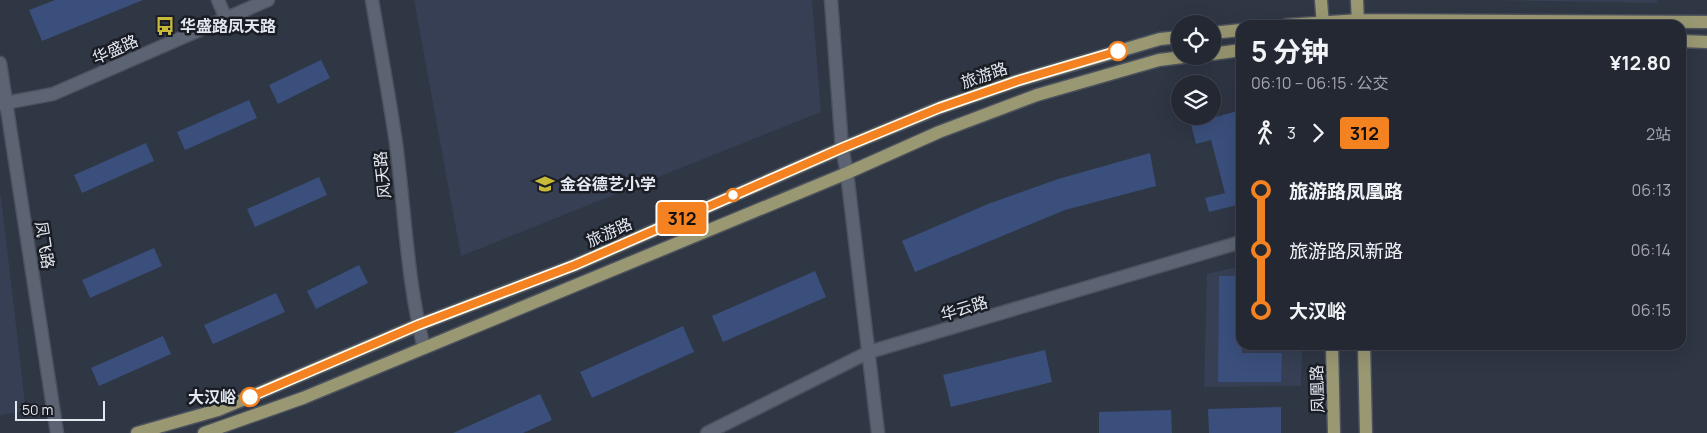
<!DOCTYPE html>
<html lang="zh">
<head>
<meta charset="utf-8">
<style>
	body { margin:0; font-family:Manrope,"Noto Sans SC",sans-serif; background:#2f343f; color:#f1f3f6; height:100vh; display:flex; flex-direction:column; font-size:19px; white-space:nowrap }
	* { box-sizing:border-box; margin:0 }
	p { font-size:16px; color:#a3a6ac }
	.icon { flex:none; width:28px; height:28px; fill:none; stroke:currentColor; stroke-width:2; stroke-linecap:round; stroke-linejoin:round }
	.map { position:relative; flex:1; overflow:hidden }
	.side { position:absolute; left:1236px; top:20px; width:450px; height:330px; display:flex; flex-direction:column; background:#232833; border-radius:15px; box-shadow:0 5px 20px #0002,0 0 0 1px #40444e }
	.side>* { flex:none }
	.badge { padding:0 10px; border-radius:4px; font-size:18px; line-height:32px }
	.fabs { position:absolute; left:1171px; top:15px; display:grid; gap:10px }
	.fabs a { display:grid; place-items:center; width:50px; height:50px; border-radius:50%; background:#232833; box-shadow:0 5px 20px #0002,0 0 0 1px #40444e; font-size:25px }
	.scale { position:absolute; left:15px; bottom:12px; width:90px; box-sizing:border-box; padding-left:5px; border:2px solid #e2e7f0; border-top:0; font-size:14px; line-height:18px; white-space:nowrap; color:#e2e7f0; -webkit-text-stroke:4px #1a1d24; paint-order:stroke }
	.map>.badge { position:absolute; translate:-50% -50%; box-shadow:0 0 0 2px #fff }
	.legs { display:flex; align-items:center; gap:8px; height:55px; padding:0 15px; font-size:16px }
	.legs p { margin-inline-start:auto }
	.head { display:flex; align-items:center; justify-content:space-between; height:85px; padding:0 15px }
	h1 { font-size:28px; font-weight:700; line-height:38px }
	ul { padding:0 15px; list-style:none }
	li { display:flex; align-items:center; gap:18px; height:60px; font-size:19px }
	li i { display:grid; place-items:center; width:8px; height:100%; margin:0 6px; background:currentColor }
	li i::after { content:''; width:12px; height:12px; margin:-6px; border:4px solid; border-radius:50%; background:#232833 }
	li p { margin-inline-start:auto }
	li:first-child i { background:linear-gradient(#0000 50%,currentColor 0) }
	li:last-child i { background:linear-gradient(currentColor 50%,#0000 0) }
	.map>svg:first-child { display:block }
	.built { fill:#363f53 }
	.building { fill:#3a4f7c }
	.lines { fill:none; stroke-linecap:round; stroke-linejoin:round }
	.minor-casing { stroke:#4c525d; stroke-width:15 }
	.major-casing { stroke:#4c525d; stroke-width:15 }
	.minor { stroke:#5c6473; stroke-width:12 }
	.major { stroke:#9a9872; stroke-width:12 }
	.line-1-casing { stroke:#fff; stroke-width:11 }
	.line-1 { stroke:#f58220; stroke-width:8 }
	.stop-1-dot { fill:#fff; stroke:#f58220; stroke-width:2.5 }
	.labels { text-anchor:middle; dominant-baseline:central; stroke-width:5; stroke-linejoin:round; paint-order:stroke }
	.poi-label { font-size:16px; font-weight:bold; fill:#e2e7f0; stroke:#1a1d24; text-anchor:start }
	.street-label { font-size:16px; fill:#e2e7f0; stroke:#1a1d24 }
	.stop-label { font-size:16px; font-weight:bold; fill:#e2e7f0; stroke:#1a1d24; text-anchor:end }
</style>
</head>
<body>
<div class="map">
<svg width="1707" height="433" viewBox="0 0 1707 433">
	<rect width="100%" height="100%" fill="#2f3644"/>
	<path class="built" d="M 414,0 L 812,0 L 821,112 L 461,256 Z
		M 1489,0 L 1657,0 L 1657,3 Z
		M 1,196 L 26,411 L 0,415 L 0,197 Z
		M 1241,266 L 1241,345 L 1302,345 L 1301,386 L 1204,387 L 1207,274 Z"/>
	<path class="building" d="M 55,0 L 143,0 L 42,41 L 29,10 Z
		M 321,60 L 330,78 L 278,104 L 269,85 Z
		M 249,100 L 257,118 L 185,150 L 177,132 Z
		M 1241,110 L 1241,204 L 1209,212 L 1205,198 L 1225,193 L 1211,140 L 1196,144 L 1191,124 Z
		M 146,143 L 154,161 L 82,193 L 74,175 Z
		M 1150,153 L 1156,186 L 1065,210 L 915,272 L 902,241 L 988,204 L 1058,179 Z
		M 319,177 L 327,195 L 255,227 L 247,209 Z
		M 154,248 L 162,266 L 90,298 L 82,280 Z
		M 359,265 L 368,283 L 316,309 L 307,291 Z
		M 815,271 L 826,297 L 723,342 L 712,316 Z
		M 1219,276 L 1241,276 L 1242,353 L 1282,353 L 1281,382 L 1218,382 Z
		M 276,293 L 285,312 L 213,344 L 204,325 Z
		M 683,326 L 694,352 L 592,398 L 580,372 Z
		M 163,336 L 171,354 L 99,386 L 91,368 Z
		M 1045,350 L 1052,382 L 951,407 L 943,375 Z
		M 540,394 L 552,420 L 523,433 L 453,433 Z
		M 1281,407 L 1281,433 L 1209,433 L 1208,409 Z
		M 1171,410 L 1172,433 L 1099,433 L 1099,412 Z"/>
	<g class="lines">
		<g class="minor-casing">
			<path id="minor" d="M 218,0 L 226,19
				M 372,0 C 380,48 389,95 396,143 C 405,212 407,281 424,348
				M 831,0 L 842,148 L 847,173 L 878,433
				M 0,63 L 57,433
				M 0,104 L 53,94 L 268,0
				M 707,433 L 869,352 L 1241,242"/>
		</g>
		<g class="major-casing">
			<path id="major" d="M 1321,0 L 1323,25
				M 1357,0 L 1358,25
				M 1287,25 L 1359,20 L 1707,22
				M 1212,33 L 1241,30
				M 1681,41 L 1707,42
				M 1212,54 L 1241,50
				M 1332,345 L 1334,433
				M 1364,345 L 1366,433
				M 137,433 L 218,410 L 247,398 L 418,325 L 575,265 L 842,148 L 939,108 L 1017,81 L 1160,39 L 1180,37
				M 204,433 L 303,398 L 847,173 L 939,132 L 1037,95 L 1159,60 L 1191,56"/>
		</g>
		<use href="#minor" class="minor"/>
		<use href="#major" class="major"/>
	</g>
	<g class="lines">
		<g class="line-1-casing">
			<path id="line-1" d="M 250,397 L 418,325 L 575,265 L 842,148 L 939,108 L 1017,81 L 1118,51"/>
		</g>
		<use href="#line-1" class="line-1"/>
	</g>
	<defs>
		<g id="bus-bare" transform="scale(1.5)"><path d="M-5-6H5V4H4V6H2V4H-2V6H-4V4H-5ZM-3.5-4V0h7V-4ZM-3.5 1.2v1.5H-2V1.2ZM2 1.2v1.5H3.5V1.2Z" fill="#caba3a" stroke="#1a1d24" stroke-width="2.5" paint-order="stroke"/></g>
		<g id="school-bare" transform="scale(1.5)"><path d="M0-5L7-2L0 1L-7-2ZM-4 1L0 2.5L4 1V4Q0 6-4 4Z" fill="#caba3a" stroke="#1a1d24" stroke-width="2.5" paint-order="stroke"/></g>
	</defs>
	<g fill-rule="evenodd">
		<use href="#bus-bare" x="165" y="26"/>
		<use href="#school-bare" x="545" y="184"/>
	</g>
	<g class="stop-1-dot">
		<circle cx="1118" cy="51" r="9"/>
		<circle cx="733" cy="195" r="6"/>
		<circle cx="250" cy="397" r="9"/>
	</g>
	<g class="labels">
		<g class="poi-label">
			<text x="180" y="26">华盛路凤天路</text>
			<text x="560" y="184">金谷德艺小学</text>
		</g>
		<g class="street-label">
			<text transform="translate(115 49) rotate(-24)">华盛路</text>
			<text transform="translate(984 75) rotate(-19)">旅游路</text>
			<text transform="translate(382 175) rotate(-96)">风天路</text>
			<text transform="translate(609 232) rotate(-24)">旅游路</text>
			<text transform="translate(45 245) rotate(81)">凤飞路</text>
			<text transform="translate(964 308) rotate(-17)">华云路</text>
			<text transform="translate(1317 389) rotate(-92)">凤凰路</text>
		</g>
		<g class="stop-label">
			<text x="236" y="397">大汉峪</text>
		</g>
	</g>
</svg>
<div class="fabs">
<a><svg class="icon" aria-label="locate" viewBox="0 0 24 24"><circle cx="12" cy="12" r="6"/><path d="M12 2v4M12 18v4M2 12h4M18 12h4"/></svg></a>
<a><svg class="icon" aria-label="layers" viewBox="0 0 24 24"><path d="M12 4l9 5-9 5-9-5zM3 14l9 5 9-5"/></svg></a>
</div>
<div class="scale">50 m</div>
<b class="badge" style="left:682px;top:218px;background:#f58220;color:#111">312</b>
<section class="side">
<div class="head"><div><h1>5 分钟</h1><p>06:10 – 06:15 · 公交</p></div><b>¥12.80</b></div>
<div class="legs"><svg class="icon" aria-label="walk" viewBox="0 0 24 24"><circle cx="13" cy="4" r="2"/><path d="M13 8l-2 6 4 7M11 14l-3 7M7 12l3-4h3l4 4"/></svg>3<svg class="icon" aria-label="forward" viewBox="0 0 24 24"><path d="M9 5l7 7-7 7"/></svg><b class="badge" style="background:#f58220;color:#111">312</b><p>2站</p></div>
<ul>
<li><i style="color:#f58220"></i><b>旅游路凤凰路</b><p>06:13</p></li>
<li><i style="color:#f58220"></i><span>旅游路凤新路</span><p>06:14</p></li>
<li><i style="color:#f58220"></i><b>大汉峪</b><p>06:15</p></li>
</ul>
</section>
</div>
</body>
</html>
